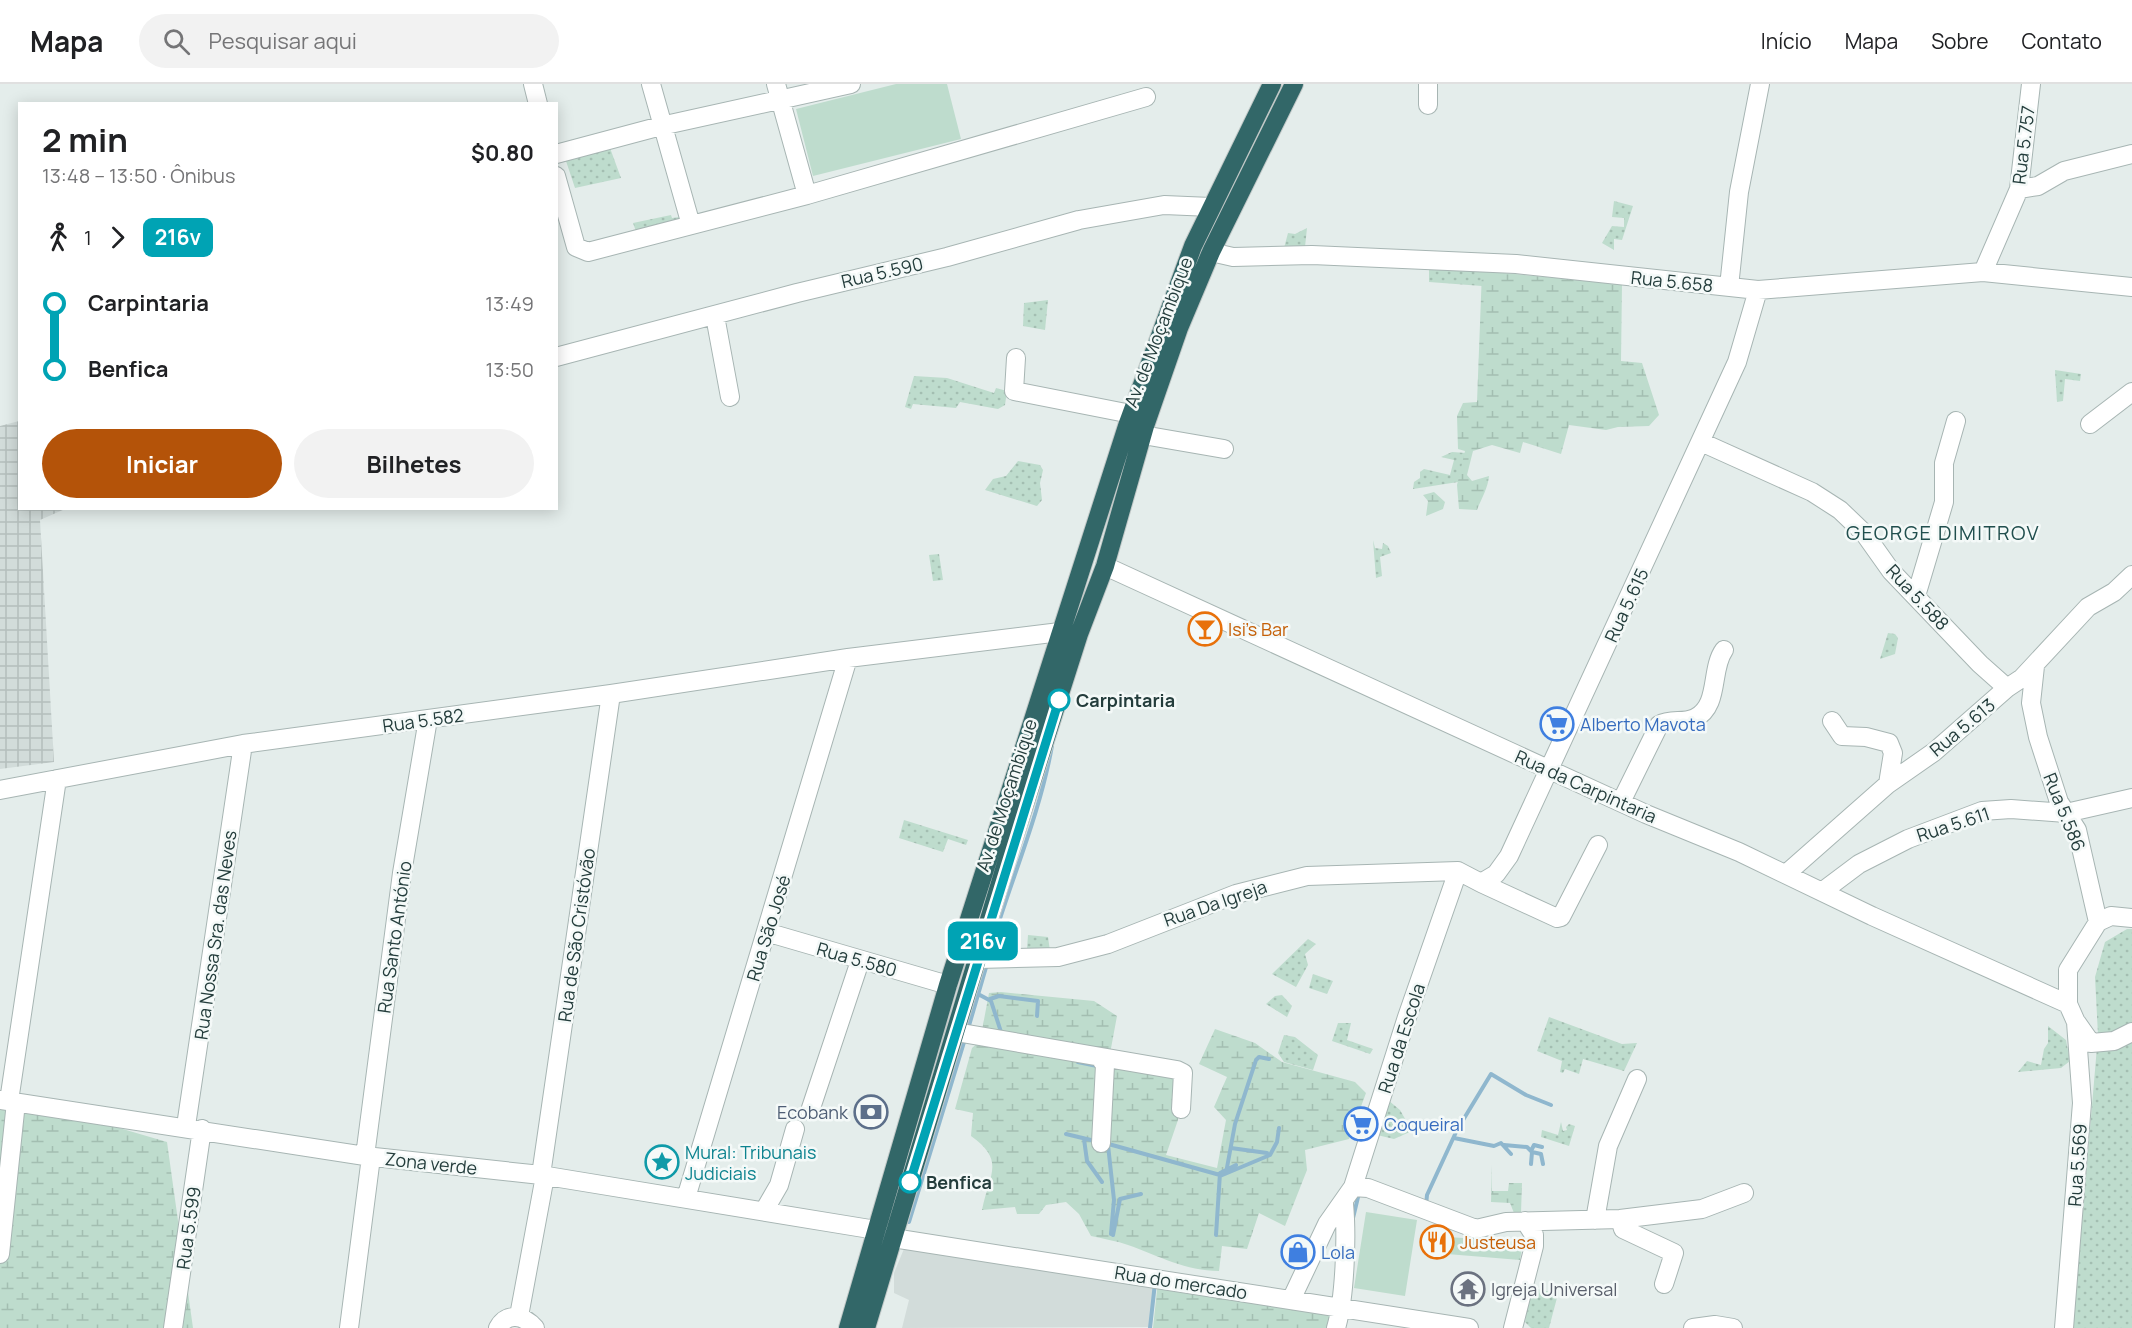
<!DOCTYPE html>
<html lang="pt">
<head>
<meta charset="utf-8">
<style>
	body { margin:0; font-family:Manrope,sans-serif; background:#f2f2f2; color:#202124; height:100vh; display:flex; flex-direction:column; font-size:22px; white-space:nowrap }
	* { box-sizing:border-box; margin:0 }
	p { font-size:20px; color:#757577 }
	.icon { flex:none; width:33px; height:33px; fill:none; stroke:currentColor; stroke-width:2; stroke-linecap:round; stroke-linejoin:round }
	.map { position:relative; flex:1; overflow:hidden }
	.sheet { position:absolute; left:18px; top:18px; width:540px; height:408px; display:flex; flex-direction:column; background:#fff; border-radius:0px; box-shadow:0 3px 15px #0003 }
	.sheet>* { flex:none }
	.badge { padding:0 12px; border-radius:9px; font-size:21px; line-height:39px }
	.map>.badge { position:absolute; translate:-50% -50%; box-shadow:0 0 0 3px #fff }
	.legs { display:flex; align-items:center; gap:9px; height:66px; padding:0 24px; font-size:20px }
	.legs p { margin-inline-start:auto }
	.overview { display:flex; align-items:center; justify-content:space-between; height:102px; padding:0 24px }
	h1 { font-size:33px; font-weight:700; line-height:45px }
	.cta { display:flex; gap:12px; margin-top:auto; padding:12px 24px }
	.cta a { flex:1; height:69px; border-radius:36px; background:#b45309; color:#fff; font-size:24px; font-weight:700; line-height:69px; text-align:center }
	.cta a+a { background:#f2f2f2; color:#202124 }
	ul { padding:0 24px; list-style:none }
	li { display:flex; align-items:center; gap:21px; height:66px; font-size:22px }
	li i { display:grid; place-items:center; width:9px; height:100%; margin:0 8px; background:currentColor }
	li i::after { content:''; width:15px; height:15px; margin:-8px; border:4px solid; border-radius:50%; background:#fff }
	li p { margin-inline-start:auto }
	li:first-child i { background:linear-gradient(#0000 50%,currentColor 0) }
	li:last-child i { background:linear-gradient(currentColor 50%,#0000 0) }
	header { display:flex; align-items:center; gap:36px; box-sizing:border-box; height:84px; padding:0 30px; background:#fff; border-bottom:2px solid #e0e0e0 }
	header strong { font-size:28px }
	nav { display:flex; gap:33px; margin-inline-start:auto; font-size:21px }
	.search { width:420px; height:54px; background:#f2f2f2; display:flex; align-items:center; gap:15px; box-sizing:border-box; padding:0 21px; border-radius:33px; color:#757577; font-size:22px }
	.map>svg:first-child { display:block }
	.built { fill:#d2dcda }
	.industrial { fill:url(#industrial-grid) }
	.grass { fill:url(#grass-dots) }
	.wetland { fill:url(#wetland-marsh) }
	.park { fill:url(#park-tufts) }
	.garden { fill:#bedccd }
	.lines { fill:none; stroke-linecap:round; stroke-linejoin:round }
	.stream { stroke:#8fb7ce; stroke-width:4 }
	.minor-casing { stroke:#a7b5b3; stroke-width:20 }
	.highway-casing { stroke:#c2c9c8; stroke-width:20 }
	.minor { stroke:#fff; stroke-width:18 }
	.highway { stroke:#326768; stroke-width:18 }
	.line-1-casing { stroke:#fff; stroke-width:14 }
	.line-1 { stroke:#00a3b4; stroke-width:9 }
	.stop-1-dot { fill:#fff; stroke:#00a3b4; stroke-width:3 }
	.labels { text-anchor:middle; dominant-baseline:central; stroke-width:5; stroke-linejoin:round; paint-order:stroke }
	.street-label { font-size:18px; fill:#243d3c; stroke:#f4f9f8 }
	.food-label { font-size:18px; fill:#c56008; stroke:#f4f9f8; text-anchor:start }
	.stop-label { font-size:18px; font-weight:bold; fill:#243d3c; stroke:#f4f9f8; text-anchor:start }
	.shop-label { font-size:18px; fill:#366cbe; stroke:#f4f9f8; text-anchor:start }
	.service-label { font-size:18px; fill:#4e5e75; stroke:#f4f9f8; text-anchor:end }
	.culture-label { font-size:18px; fill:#0d838f; stroke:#f4f9f8; text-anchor:start }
	.worship-label { font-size:18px; fill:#5b616d; stroke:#f4f9f8; text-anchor:start }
	.neighbourhood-label { font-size:20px; letter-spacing:1.5px; fill:#214f4e; stroke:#f4f9f8 }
</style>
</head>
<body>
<header>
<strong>Mapa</strong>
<div class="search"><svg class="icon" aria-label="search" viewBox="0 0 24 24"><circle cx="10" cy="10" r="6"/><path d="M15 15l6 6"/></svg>Pesquisar aqui</div>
<nav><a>Início</a><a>Mapa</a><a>Sobre</a><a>Contato</a></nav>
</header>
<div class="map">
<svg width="2132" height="1244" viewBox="0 0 2132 1244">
	<defs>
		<pattern id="industrial-grid" width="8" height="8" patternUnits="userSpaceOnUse" patternTransform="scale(1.5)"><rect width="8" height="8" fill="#d2dcda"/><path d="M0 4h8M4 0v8" fill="none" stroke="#b4bebc"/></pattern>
		<pattern id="grass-dots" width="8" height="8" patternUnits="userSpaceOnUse" patternTransform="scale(1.5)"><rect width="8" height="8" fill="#bedccd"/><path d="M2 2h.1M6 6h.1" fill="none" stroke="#a3beb1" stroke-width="1.8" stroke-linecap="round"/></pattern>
		<pattern id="wetland-marsh" width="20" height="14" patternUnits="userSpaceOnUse" patternTransform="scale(1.5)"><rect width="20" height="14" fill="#bedccd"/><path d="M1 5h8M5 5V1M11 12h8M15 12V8" fill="none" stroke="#a3beb1"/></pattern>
		<pattern id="park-tufts" width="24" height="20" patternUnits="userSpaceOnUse" patternTransform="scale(1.5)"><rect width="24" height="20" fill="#bedccd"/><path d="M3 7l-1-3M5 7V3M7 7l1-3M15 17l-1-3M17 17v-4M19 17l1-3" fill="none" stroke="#a3beb1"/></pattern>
	</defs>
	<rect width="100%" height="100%" fill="#e4edeb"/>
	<path class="built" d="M 906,1160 L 1154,1195 L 1150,1243 L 902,1244 L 909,1216 L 894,1209 L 894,1189 Z"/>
	<path class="industrial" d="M 19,337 L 20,424 L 65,425 L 40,436 L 54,678 L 0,685 L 0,342 Z"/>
	<path class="grass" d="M 610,64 L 621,94 L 575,104 L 565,74 Z
		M 1614,117 L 1633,122 L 1622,156 L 1614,155 L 1614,166 L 1602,159 L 1612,142 L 1624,143 L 1624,134 L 1612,133 Z
		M 671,131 L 672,134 L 679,133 L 680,140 L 638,153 L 633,139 Z
		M 1307,144 L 1305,163 L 1284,164 L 1288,149 L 1295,150 Z
		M 1429,182 L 1482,185 L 1482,202 L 1429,198 Z
		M 1048,216 L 1045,246 L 1023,242 L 1024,219 Z
		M 2055,286 L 2081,290 L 2080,297 L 2065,295 L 2063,317 L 2057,318 Z
		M 914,292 L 947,294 L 994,309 L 996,304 L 1007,307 L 1005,321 L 998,325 L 960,318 L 956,324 L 913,320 L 911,325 L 905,323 Z
		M 1452,368 L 1466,369 L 1458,398 L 1413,405 L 1414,398 L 1420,394 L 1420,388 L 1424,385 L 1450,391 L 1454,376 L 1441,373 Z
		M 1018,377 L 1040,381 L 1043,386 L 1040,399 L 1042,416 L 1037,422 L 985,406 L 993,395 L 1006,392 Z
		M 1373,456 L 1375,464 L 1382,465 L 1383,459 L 1388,462 L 1391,469 L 1380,473 L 1382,492 L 1376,494 Z
		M 939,470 L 943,496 L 933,497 L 929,471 Z
		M 1888,549 L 1895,550 L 1898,554 L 1895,570 L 1880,575 Z
		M 904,736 L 968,756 L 966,761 L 948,755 L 943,768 L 899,754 Z
		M 2127,845 L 2132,845 L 2132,1244 L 2073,1244 L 2098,951 L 2095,893 L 2105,858 Z
		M 1028,851 L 1048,853 L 1050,867 L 1027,865 Z
		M 1308,855 L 1316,860 L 1305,870 L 1308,881 L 1296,903 L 1272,890 Z
		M 1313,890 L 1333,897 L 1327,910 L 1309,904 Z
		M 1282,911 L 1292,922 L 1287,933 L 1266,920 L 1275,912 Z
		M 1549,933 L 1622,960 L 1637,959 L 1624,987 L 1583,975 L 1579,990 L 1565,985 L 1563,989 L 1560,988 L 1562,977 L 1537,967 Z
		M 1338,939 L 1351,939 L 1347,956 L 1373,965 L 1370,970 L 1332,957 Z
		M 2048,942 L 2066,956 L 2070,977 L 2061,984 L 2018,988 L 2027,977 L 2041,981 L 2044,965 L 2048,959 Z
		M 1284,951 L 1295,953 L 1318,971 L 1313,986 L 1284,978 L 1278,969 Z
		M 1388,1016 L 1400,1026 L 1412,1047 L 1394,1055 L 1377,1051 Z
		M 1561,1038 L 1563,1047 L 1567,1046 L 1566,1043 L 1569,1040 L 1575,1042 L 1569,1062 L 1541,1053 L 1542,1046 L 1558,1051 Z
		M 1530,1203 L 1558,1210 L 1549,1244 L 1531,1244 L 1525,1238 Z"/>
	<path class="wetland" d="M 1482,187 L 1622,200 L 1621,277 L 1642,279 L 1659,331 L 1649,342 L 1618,343 L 1606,346 L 1569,341 L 1561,370 L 1523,358 L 1520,369 L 1492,361 L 1473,367 L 1467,391 L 1472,397 L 1489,392 C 1488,404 1482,413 1477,426 L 1459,425 L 1457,401 L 1465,367 L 1458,365 L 1457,332 L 1463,319 L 1477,318 Z
		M 1434,408 L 1445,418 L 1443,425 L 1426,432 L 1428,417 L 1423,411 Z
		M 1001,908 L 1094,917 L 1117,932 L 1109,975 L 1178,991 L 1178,1036 L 1166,1071 L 1217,1084 L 1226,1036 L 1214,1023 L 1227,993 L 1199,980 L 1215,945 L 1255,959 L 1282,978 L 1355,998 L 1366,1009 L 1349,1055 L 1305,1066 L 1307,1086 L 1285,1142 L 1259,1129 L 1247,1165 L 1222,1162 L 1219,1187 C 1186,1187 1159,1172 1128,1161 C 1117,1157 1104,1155 1091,1152 L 1079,1130 L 1066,1118 L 1046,1121 L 1039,1130 L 1017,1130 L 1015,1123 L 982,1126 C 989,1090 1006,1077 971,1052 L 973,1029 L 955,1025 L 972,964 L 980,957 L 989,909 Z
		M 0,1009 L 167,1058 L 193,1244 L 0,1244 Z
		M 1492,1080 L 1492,1107 L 1508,1107 L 1509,1099 L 1522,1099 L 1521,1129 L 1514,1129 L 1510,1119 L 1491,1118 Z
		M 1158,1197 L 1335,1229 L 1330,1244 L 1153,1244 Z"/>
	<path class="park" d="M 1448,1153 L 1523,1158 L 1520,1176 L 1447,1170 Z"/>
	<path class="garden" d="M 896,0 L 947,0 L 961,55 L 813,92 L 796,25 Z
		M 1366,1128 L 1417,1136 L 1405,1212 L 1354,1204 Z"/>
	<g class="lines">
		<path class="stream" d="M 989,870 C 1009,800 1039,734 1052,662
			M 978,910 L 991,917 L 1002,951
			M 990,915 L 999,912 L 1038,917 L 1037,932
			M 968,945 L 987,880
			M 1078,978 L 1097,982
			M 1066,1050 L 1095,1057
			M 1454,1054 L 1494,1062 L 1501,1059 L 1511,1070
			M 1084,1055 L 1087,1077 L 1102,1098
			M 1105,1059 L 1220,1091
			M 1108,1061 L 1114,1116 L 1111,1150
			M 1504,1061 L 1527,1063 L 1532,1068 L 1531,1080
			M 1231,1064 L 1267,1069
			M 1531,1067 L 1534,1061 L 1542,1063
			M 1532,1068 L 1541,1070 L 1543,1080
			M 1226,1089 L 1235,1040 L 1256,976 L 1259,973 L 1269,975
			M 1220,1092 L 1270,1071 L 1277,1058 L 1279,1044
			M 1426,1121 L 1427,1111 L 1457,1046 L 1491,990 L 1526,1011 L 1551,1021
			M 1353,1134 L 1359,1109
			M 909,1138 L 965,955
			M 1113,1151 L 1120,1115 L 1141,1110
			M 1216,1151 L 1220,1089 L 1236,1081
			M 1150,1244 L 1155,1199"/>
		<g class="minor-casing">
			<path id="minor" d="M 533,0 L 538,20
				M 651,0 L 691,141
				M 776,0 L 807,111
				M 1428,21 L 1428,0
				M 556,70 L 661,42 L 851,0
				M 556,92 L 576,163 L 588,168 L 807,111 L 1146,13
				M 2019,105 L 2038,102 L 2064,87 L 2132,70
				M 1211,168 L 1233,173 L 1312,171 L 1516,180 L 1758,206 L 1983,188 L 2132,203
				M 1983,188 L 2019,105 L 2031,0
				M 1729,203 L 1739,108 L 1760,0
				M 715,232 L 730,313
				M 556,273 L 797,209 L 947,173 L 1079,136 L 1164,121 L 1211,123
				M 1016,274 L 1014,307 L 1131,330
				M 2090,340 L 2132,308
				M 1143,351 L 1224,365
				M 1701,358 L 1812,408 L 1840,426 L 1864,449 L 1891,487 L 1980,580 L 2007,604
				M 1105,482 L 1646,730 L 1739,768 L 1872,832 L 2068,920
				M 1916,512 L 1944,418 L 1944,379 L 1956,337
				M 2035,582 L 2031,619 L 2038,653 L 2059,718 L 2077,746 L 2098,838
				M 1832,637 L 1842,652 L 1866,653 L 1889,659 L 1893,669 L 1888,700
				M 0,706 L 243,660 L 611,610 L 848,574 L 1060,548 L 1075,550
				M 1621,718 L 1659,641 C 1671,634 1683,640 1695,634 C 1720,622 1710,585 1724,566
				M 1786,790 L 1888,700 L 1934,668 L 2007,604 L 2022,594 L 2088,523 L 2114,508 L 2132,491
				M 1481,799 L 1557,834 L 1561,833 L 1598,761
				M 1823,807 L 1859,780 L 1908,755 L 1982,727 L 2011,725 L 2066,729 L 2132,714
				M 766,848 L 948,901
				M 978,875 L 1058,873 L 1108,860 L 1236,810 L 1307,792 L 1458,787 L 1481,799 L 1496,790 L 1509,772 L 1737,278 L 1758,206
				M 2077,939 L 2091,959 L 2114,957 L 2132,948
				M 956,948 L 1177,986 L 1183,989 L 1181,1025
				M 1100,974 L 1105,981 L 1101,1059
				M 0,1016 L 365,1072 L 541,1091 L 876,1146 L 893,1154 L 1469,1244
				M 9,1017 L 57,695
				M 810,1027 L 860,877
				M 186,1042 L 243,660
				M 365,1072 L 402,789 L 428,635
				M 541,1091 L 611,610
				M 1353,1103 L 1368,1104 L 1476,1145 L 1506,1138 L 1620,1135 L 1702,1125 L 1744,1109
				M 686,1114 L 848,574
				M 764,1127 L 779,1101 L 795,1045
				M 1620,1135 L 1623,1145 L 1674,1169 L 1664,1200
				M 1595,1136 L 1608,1062 L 1637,995
				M 0,1170 L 16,1018
				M 1291,1216 L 1327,1140 L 1353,1103 L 1407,933 L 1458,787
				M 519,1232 L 545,1092
				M 173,1244 L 202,1045
				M 349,1244 L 371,1073
				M 498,1244 C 507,1227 525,1232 535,1244
				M 1336,1244 C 1345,1214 1347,1152 1344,1120
				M 1513,1244 L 1534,1162 L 1534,1151 L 1525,1137
				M 1693,1244 L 1715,1241 L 1733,1244
				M 2064,1244 L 2082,1019 L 2076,938 L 2068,920 L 2068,886 L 2098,838 L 2111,832 L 2132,834"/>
		</g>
		<g class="highway-casing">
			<path id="highway" d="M 848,1244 L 948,901 L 1128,339 L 1193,162 L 1272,0
				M 866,1244 L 1006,779 L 1079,550 L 1105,482 L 1145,342 L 1179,244 L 1211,168 L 1294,0"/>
		</g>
		<use href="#minor" class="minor"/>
		<use href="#highway" class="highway"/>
	</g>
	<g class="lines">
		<g class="line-1-casing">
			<path id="line-1" d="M 910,1098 L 1059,616"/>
		</g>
		<use href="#line-1" class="line-1"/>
	</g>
	<defs>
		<g id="bar-ring" transform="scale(1.725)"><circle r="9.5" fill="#f4f9f8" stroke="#e8710a" stroke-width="1.5"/><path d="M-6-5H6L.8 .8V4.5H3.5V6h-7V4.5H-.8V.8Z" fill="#e8710a"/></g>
		<g id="supermarket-ring" transform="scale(1.725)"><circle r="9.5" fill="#f4f9f8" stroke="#3f7fe0" stroke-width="1.5"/><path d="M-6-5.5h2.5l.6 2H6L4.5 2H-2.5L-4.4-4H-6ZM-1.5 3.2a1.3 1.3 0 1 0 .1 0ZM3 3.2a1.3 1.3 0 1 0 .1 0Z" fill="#3f7fe0"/></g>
		<g id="bank-ring" transform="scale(1.725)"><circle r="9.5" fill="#f4f9f8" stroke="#5c6f8a" stroke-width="1.5"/><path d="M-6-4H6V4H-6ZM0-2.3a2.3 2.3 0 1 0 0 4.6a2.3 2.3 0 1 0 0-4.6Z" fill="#5c6f8a"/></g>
		<g id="sight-ring" transform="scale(1.725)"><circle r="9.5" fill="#f4f9f8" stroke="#0f9aa8" stroke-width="1.5"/><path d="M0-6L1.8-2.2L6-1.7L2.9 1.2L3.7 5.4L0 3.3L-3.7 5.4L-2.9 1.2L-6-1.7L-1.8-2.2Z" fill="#0f9aa8"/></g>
		<g id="restaurant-ring" transform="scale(1.725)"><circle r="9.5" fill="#f4f9f8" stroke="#e8710a" stroke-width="1.5"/><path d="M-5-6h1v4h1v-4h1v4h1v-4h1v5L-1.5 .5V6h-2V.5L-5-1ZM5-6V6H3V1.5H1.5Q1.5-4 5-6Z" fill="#e8710a"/></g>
		<g id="shop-ring" transform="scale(1.725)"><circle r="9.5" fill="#f4f9f8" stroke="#3f7fe0" stroke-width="1.5"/><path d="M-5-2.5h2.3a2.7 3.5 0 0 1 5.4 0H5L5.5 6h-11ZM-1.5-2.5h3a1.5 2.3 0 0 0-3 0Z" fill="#3f7fe0"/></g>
		<g id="temple-ring" transform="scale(1.725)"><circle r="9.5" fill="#f4f9f8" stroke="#6b7280" stroke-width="1.5"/><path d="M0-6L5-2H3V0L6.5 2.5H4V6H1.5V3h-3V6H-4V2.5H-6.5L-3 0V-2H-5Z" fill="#6b7280"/></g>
	</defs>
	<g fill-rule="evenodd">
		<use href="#bar-ring" x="1205" y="545"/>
		<use href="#supermarket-ring" x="1557" y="640"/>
		<use href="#bank-ring" x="871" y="1028"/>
		<use href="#supermarket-ring" x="1361" y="1040"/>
		<use href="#sight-ring" x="662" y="1078"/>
		<use href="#restaurant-ring" x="1437" y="1158"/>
		<use href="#shop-ring" x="1298" y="1168"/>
		<use href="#temple-ring" x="1468" y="1205"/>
	</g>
	<g class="stop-1-dot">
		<circle cx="1059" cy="616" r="10"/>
		<circle cx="910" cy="1098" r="10"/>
	</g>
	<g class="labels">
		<g class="street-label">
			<text transform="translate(2023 61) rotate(-83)">Rua 5.757</text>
			<text transform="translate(882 188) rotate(-13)">Rua 5.590</text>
			<text transform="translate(1672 197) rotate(6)">Rua 5.658</text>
			<text transform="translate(1158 248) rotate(-69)">Av. de Moçambique</text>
			<text transform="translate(1918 513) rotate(47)">Rua 5.588</text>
			<text transform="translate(1626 521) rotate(-65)">Rua 5.615</text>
			<text transform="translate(423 636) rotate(-8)">Rua 5.582</text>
			<text transform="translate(1962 643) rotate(-40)">Rua 5.613</text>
			<text transform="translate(1586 702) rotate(24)">Rua da Carpintaria</text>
			<text transform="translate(1006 711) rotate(-72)">Av. de Moçambique</text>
			<text transform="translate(2065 728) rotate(68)">Rua 5.586</text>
			<text transform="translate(1953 740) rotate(-18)">Rua 5.611</text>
			<text transform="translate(1215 819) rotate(-19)">Rua Da Igreja</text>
			<text transform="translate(768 844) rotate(-73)">Rua São José</text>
			<text transform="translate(215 851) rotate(-82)">Rua Nossa Sra. das Neves</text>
			<text transform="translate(576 851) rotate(-82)">Rua de São Cristóvão</text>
			<text transform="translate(394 853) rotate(-82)">Rua Santo António</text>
			<text transform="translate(857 875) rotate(16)">Rua 5.580</text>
			<text transform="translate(1401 954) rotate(-72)">Rua da Escola</text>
			<text transform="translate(431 1079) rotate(6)">Zona verde</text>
			<text transform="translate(2077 1081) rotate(-86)">Rua 5.569</text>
			<text transform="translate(188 1144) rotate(-82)">Rua 5.599</text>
			<text transform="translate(1181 1198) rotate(9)">Rua do mercado</text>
		</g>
		<g class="food-label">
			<text x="1228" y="545">Isi's Bar</text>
			<text x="1460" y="1158">Justeusa</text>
		</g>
		<g class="stop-label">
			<text x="1076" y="616">Carpintaria</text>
			<text x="926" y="1098">Benfica</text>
		</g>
		<g class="shop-label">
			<text x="1580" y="640">Alberto Mavota</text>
			<text x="1384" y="1040">Coqueiral</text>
			<text x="1321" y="1168">Lola</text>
		</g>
		<g class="service-label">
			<text x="848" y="1028">Ecobank</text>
		</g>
		<g class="culture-label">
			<text x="685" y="1068">Mural: Tribunais<tspan x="685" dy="21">Judiciais</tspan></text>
		</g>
		<g class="worship-label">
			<text x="1491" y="1205">Igreja Universal</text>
		</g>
		<g class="neighbourhood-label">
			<text x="1943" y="448">GEORGE DIMITROV</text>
		</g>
	</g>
</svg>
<b class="badge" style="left:983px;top:857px;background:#00a3b4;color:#fff">216v</b>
<section class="sheet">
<div class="overview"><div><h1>2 min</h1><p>13:48 – 13:50 · Ônibus</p></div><b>$0.80</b></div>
<div class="legs"><svg class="icon" aria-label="walk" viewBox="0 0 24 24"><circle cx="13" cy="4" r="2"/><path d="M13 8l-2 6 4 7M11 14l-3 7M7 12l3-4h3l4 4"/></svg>1<svg class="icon" aria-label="forward" viewBox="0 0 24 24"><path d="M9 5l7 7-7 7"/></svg><b class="badge" style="background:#00a3b4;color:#fff">216v</b></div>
<ul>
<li><i style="color:#00a3b4"></i><b>Carpintaria</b><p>13:49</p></li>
<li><i style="color:#00a3b4"></i><b>Benfica</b><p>13:50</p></li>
</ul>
<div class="cta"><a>Iniciar</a><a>Bilhetes</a></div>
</section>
</div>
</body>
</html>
